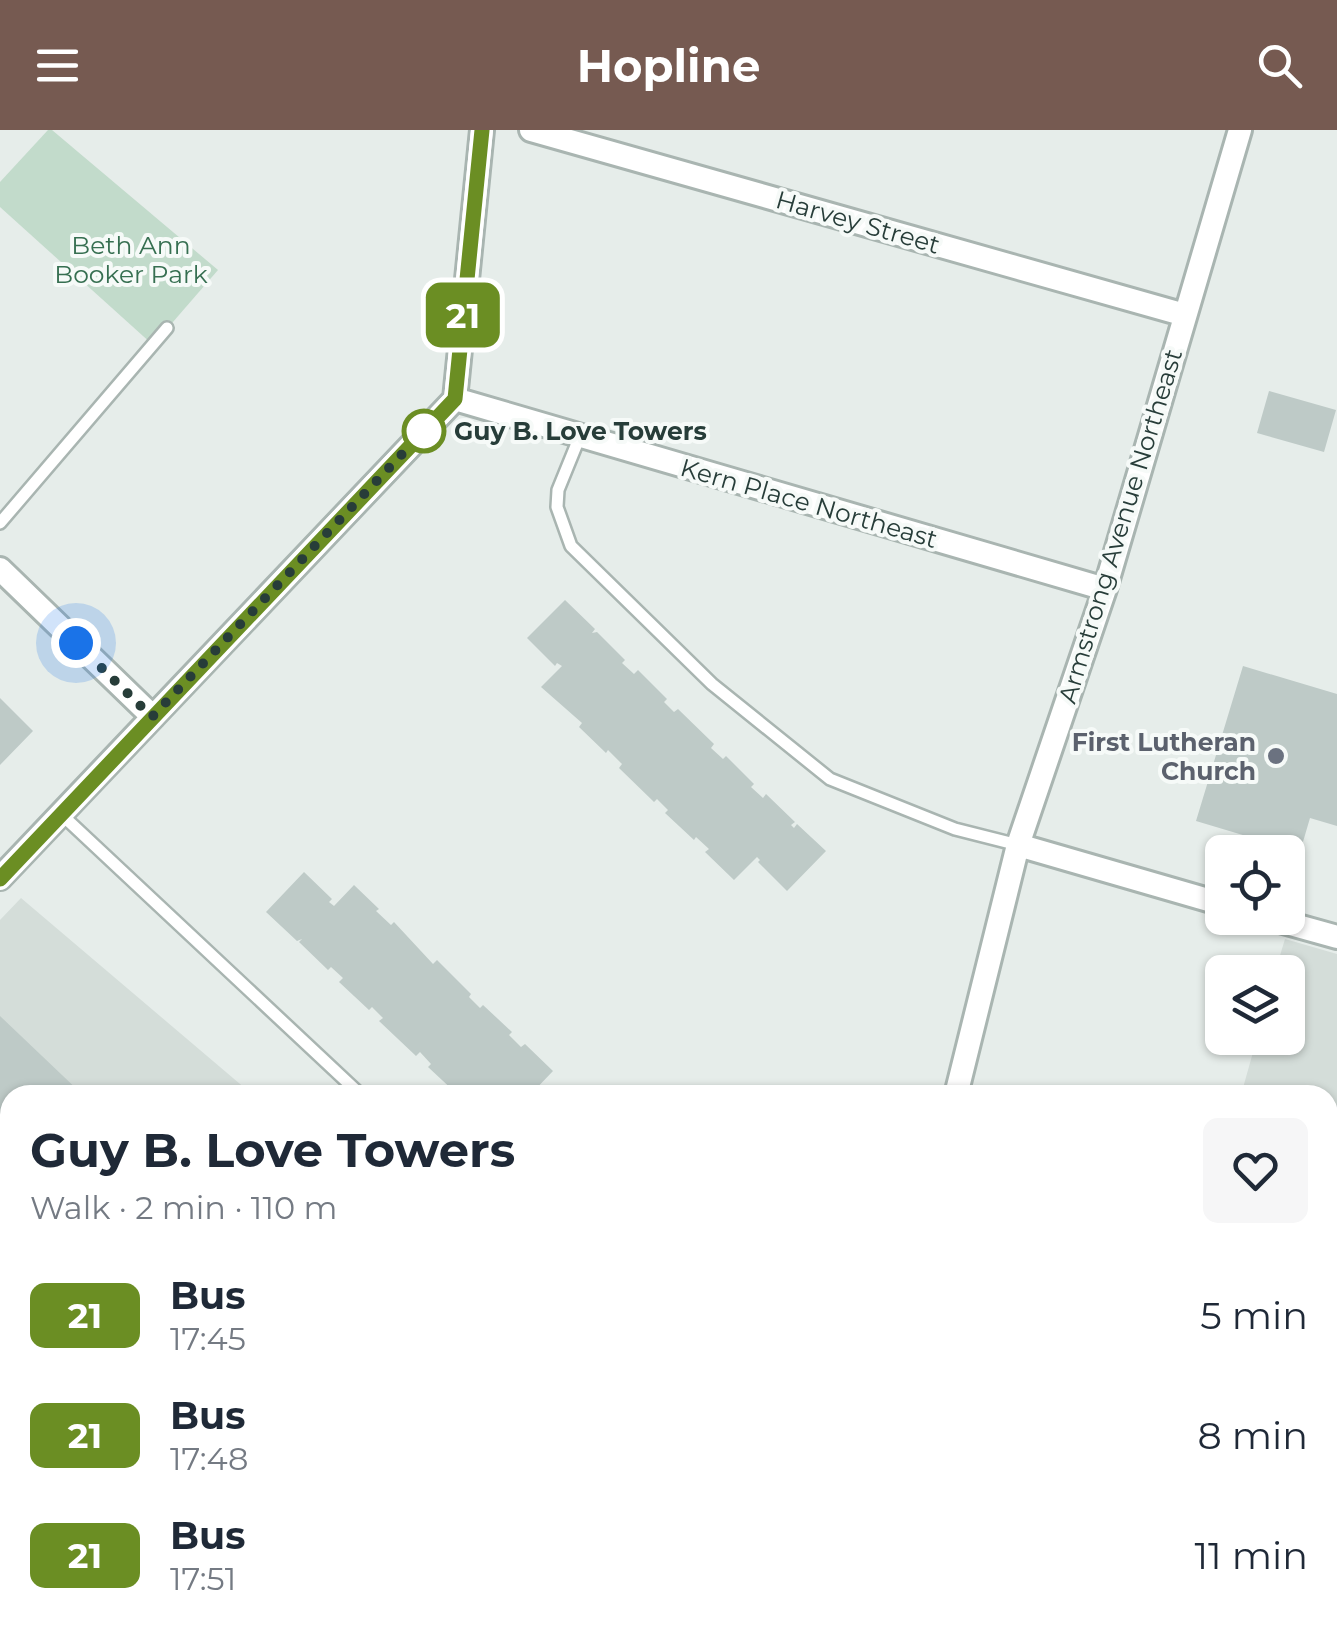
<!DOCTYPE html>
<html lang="en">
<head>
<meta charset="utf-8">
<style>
	body { margin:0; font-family:Montserrat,sans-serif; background:#f6f6f7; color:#1f2937; height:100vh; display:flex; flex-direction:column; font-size:38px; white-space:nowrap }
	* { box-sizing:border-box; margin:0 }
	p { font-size:32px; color:#747a83 }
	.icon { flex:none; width:55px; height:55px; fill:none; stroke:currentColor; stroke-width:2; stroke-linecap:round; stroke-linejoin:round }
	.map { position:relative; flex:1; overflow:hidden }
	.details { position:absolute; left:0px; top:955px; width:1338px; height:550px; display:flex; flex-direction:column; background:#fff; border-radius:30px 30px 0 0; box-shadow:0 2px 8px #0004 }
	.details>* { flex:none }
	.badge { padding:0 20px; border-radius:15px; font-size:35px; line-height:65px }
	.controls { position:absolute; left:1205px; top:705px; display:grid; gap:20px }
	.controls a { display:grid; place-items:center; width:100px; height:100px; border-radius:15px; background:#fff; box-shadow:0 2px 8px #0004; font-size:50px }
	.you { position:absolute; width:50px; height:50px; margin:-25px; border:8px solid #fff; border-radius:50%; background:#1a73e8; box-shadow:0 0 0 15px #1a73e833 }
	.map>.badge { position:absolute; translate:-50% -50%; box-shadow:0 0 0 5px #fff }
	.round { display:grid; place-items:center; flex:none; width:105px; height:105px; border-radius:15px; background:#f6f6f7 }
	.head { display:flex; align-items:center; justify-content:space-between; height:170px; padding:0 30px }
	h1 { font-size:48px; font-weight:700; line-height:75px }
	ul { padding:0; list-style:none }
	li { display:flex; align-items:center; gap:30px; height:120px; padding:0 30px }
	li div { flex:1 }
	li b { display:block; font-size:38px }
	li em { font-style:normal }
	li .badge { min-width:110px; font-weight:700; text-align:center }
	header { display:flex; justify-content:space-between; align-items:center; height:130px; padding:0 30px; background:#765a51; color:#fff; font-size:45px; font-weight:700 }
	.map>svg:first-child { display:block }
	.built { fill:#d4ddd9 }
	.green { fill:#c2dbcb }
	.building { fill:#becac7 }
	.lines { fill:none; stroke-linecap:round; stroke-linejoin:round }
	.lane-casing { stroke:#a9b5b1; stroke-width:16 }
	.street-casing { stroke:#a9b5b1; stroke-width:28 }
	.lane { stroke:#fff; stroke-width:11 }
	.street { stroke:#fff; stroke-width:22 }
	.line-casing { stroke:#fff; stroke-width:22 }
	.line { stroke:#6b8e23; stroke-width:15 }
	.walk { stroke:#273d39; stroke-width:10; stroke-dasharray:0 18 }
	.stop-dot { fill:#fff; stroke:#6b8e23; stroke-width:5 }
	.worship-dot { fill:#6b7280; stroke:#f6faf8; stroke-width:4 }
	.labels { text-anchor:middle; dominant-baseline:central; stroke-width:8; stroke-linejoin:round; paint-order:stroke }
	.street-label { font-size:25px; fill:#273d39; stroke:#f6faf8 }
	.park-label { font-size:25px; fill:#366f51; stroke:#f6faf8 }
	.stop-label { font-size:25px; font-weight:bold; fill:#273d39; stroke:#f6faf8; text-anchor:start }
	.worship-label { font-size:25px; font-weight:bold; fill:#5b616d; stroke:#f6faf8; text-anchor:end }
</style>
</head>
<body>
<header><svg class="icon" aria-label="menu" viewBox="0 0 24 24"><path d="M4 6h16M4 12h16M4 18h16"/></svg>Hopline<svg class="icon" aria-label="search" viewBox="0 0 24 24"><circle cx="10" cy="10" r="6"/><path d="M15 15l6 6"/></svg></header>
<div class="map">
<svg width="1337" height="1505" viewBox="0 0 1337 1505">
	<rect width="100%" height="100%" fill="#e6edea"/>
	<path class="built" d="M 21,768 L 253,965 L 10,965 L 10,1144 L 0,1131 L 0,790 Z
		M 1285,809 L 1337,824 L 1337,1505 L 274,1505 L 266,1495 L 1328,1495 L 1328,965 L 1241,965 L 1257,908 L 1288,908 L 1288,842 L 1275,842 Z"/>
	<path class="green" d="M 48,0 L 52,0 L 218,140 L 153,215 L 0,77 L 0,52 Z"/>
	<path class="building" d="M 1269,261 L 1336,280 L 1324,322 L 1257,303 Z
		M 565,470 L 595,499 L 592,503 L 597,502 L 625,530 L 622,533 L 634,544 L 638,540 L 667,569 L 664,572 L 674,582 L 678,579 L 714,614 L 711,618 L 723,629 L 726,626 L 754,654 L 751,657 L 763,668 L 766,664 L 795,692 L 791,695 L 794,698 L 797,694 L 826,721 L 787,761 L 758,732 L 760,730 L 757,727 L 734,750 L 705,722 L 709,719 L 696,707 L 694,710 L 665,683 L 668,680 L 657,669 L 654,672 L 619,638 L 622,634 L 608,620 L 606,623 L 579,597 L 582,593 L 541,557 L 562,536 L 557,533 L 555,536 L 527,508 Z
		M 1243,536 L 1337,564 L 1337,696 L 1310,688 L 1300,722 L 1196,691 Z
		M 0,568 L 33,601 L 0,635 Z
		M 304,742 L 332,769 L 329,772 L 334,776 L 354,755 L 379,779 L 376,781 L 391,795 L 394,792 L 433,834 L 437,830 L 471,864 L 469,867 L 480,878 L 483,875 L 512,902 L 509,905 L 521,917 L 525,914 L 553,941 L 530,965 L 463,965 L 460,961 L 457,964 L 428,937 L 431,934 L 420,922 L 416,926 L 379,891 L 383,888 L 372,877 L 369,880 L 339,852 L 343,848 L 331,837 L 328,840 L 299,812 L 302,809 L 297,811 L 266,782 Z
		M 0,886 L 83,965 L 10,965 L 10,1015 L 0,1005 Z
		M 1328,1074 L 1337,1077 L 1337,1325 L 1328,1323 Z
		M 459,1495 L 694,1495 L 693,1505 L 521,1505 L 466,1502 Z"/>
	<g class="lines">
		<g class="lane-casing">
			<path id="lane" d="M 580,306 L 558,360 L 557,377 L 571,416 L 712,554 L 830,649 L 955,699 L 1018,715
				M 0,393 L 167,198
				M 61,684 L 361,965
				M 1328,1038 L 1337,1041
				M 389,1505 L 390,1495"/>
		</g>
		<g class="street-casing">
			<path id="street" d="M 531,0 L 1185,185
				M 455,269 L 1105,459
				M 455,269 L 482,0
				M 0,439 L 153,587
				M 1018,715 L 1222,774
				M 0,748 L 455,269
				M 1269,788 L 1337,807
				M 956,965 L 1018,715 L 1105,459 L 1240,0
				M 0,1185 L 10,1198
				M 240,1495 L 248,1505
				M 959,1495 L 963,1505"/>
		</g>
		<use href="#lane" class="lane"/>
		<use href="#street" class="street"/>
	</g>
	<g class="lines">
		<g class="line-casing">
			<path id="line" d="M 0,749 L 455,269 L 482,0"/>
		</g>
		<use href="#line" class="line"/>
		<path class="walk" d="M 76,513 L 152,587 L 427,298 L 424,301"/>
	</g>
	<circle class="stop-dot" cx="424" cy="301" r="20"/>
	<circle class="worship-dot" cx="1276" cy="626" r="10"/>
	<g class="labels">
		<g class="street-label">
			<text transform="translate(858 92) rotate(16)">Harvey Street</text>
			<text transform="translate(809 373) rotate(16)">Kern Place Northeast</text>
			<text transform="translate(1120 396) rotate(-73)">Armstrong Avenue Northeast</text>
		</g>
		<g class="park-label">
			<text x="131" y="115">Beth Ann<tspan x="131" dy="29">Booker Park</tspan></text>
		</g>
		<g class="stop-label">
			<text x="454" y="301">Guy B. Love Towers</text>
		</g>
		<g class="worship-label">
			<text x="1256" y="612">First Lutheran<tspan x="1256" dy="29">Church</tspan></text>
		</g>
	</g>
</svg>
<div class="controls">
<a><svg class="icon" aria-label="locate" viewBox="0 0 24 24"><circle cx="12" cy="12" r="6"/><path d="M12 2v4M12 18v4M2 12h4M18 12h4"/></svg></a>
<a><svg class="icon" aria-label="layers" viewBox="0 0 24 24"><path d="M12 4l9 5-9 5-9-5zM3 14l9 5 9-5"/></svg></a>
</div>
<div class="you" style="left:76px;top:513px"></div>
<b class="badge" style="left:463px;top:185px;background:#6b8e23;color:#fff">21</b>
<section class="details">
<div class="head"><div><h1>Guy B. Love Towers</h1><p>Walk · 2 min · 110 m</p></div><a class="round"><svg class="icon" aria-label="heart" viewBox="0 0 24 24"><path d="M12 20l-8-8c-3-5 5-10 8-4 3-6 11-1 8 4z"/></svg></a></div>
<ul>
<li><span class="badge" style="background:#6b8e23;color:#fff">21</span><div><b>Bus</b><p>17:45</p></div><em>5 min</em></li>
<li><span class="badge" style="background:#6b8e23;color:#fff">21</span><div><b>Bus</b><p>17:48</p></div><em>8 min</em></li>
<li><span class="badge" style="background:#6b8e23;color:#fff">21</span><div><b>Bus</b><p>17:51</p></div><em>11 min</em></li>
</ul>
</section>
</div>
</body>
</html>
